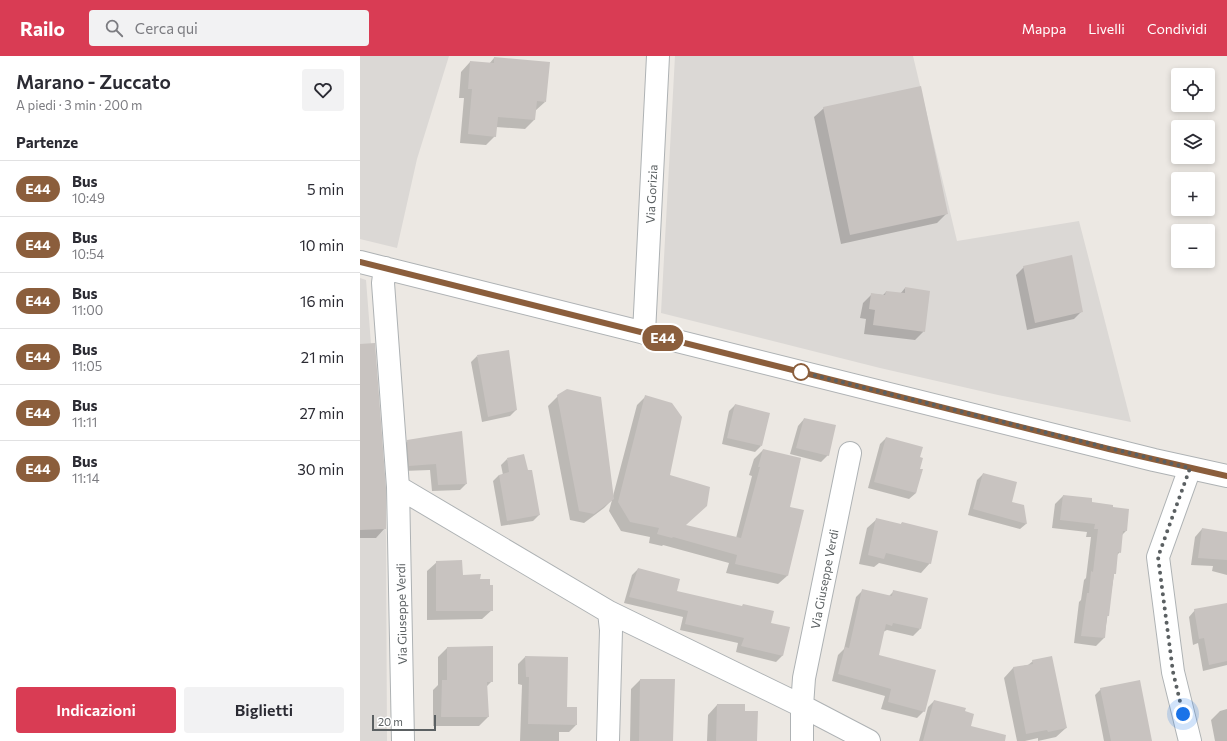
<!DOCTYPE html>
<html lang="it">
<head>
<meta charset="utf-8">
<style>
	body { margin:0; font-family:Commissioner,sans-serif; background:#f2f2f3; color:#2b2b33; height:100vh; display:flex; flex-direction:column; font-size:15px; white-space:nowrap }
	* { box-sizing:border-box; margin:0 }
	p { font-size:13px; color:#7c7c81 }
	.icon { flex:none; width:22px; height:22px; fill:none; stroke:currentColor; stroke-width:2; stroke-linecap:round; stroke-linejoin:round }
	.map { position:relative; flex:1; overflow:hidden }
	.sheet { display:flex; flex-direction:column; background:#fff; width:360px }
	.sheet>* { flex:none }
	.badge { padding:0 8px; border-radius:13px; font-size:14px; line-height:26px }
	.fabs { position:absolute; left:811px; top:12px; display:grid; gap:8px }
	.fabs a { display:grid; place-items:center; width:44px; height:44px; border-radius:4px; background:#fff; box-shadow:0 2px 6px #0003; font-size:20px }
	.scale { position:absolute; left:12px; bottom:10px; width:64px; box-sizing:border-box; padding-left:4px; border:2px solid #5b6062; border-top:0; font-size:11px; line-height:14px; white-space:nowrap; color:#5b6062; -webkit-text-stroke:3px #fff; paint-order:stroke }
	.you { position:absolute; width:20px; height:20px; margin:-10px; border:3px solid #fff; border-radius:50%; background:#1a73e8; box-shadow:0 0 0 6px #1a73e833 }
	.map>.badge { position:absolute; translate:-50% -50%; box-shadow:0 0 0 2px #fff }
	h2 { padding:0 16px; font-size:15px; line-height:36px }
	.round { display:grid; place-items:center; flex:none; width:42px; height:42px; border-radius:4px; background:#f2f2f3 }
	.overview { display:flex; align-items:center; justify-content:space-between; height:68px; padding:0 16px }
	h1 { font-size:19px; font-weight:600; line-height:30px }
	.action { display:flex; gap:8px; margin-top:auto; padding:8px 16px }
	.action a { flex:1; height:46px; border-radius:4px; background:#d93c54; color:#fff; font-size:16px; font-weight:600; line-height:46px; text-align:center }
	.action a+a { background:#f2f2f3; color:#2b2b33 }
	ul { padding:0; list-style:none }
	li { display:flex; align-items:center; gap:12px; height:56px; padding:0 16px; border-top:1px solid #e1e1e2 }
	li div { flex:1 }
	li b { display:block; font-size:15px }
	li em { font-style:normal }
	li .badge { min-width:44px; font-weight:700; text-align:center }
	header { display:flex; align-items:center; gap:24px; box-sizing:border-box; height:56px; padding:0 20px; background:#d93c54; color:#fff }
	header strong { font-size:19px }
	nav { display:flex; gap:22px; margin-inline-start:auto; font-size:14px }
	.search { width:280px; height:36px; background:#f2f2f3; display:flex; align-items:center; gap:10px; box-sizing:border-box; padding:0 14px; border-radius:4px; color:#7c7c81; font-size:15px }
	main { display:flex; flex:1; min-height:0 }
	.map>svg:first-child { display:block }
	.industrial { fill:#dbd8d5 }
	.shadow { fill:#0003 }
	.building { fill:#c8c3c0 }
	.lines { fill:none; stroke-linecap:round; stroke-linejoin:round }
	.minor-casing { stroke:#aeb2b4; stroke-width:24 }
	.minor { stroke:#fff; stroke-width:22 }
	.line-casing { stroke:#fff; stroke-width:9 }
	.line { stroke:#8b5e3c; stroke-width:6 }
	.walk { stroke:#5b6062; stroke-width:4; stroke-dasharray:0 7.2 }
	.stop-dot { fill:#fff; stroke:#8b5e3c; stroke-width:2 }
	.labels { text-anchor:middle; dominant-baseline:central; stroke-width:3; stroke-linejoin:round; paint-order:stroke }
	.street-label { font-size:12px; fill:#5b6062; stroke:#fff }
</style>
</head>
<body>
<header>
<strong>Railo</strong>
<div class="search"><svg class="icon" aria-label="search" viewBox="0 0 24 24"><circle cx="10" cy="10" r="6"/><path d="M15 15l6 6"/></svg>Cerca qui</div>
<nav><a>Mappa</a><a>Livelli</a><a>Condividi</a></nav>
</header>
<main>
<section class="sheet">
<div class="overview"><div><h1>Marano - Zuccato</h1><p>A piedi · 3 min · 200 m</p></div><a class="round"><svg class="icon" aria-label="heart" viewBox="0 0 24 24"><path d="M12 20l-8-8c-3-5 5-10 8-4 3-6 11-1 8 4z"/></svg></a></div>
<h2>Partenze</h2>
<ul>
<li><span class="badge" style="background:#8b5e3c;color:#fff">E44</span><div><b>Bus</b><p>10:49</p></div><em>5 min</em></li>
<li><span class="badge" style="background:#8b5e3c;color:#fff">E44</span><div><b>Bus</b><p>10:54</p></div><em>10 min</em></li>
<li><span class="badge" style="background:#8b5e3c;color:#fff">E44</span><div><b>Bus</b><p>11:00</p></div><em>16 min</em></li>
<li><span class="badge" style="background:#8b5e3c;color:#fff">E44</span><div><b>Bus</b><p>11:05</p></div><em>21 min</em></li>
<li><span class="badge" style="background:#8b5e3c;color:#fff">E44</span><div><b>Bus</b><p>11:11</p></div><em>27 min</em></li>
<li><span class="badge" style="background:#8b5e3c;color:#fff">E44</span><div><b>Bus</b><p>11:14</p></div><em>30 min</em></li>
</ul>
<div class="action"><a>Indicazioni</a><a>Biglietti</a></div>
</section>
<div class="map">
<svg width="867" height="685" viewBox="0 0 867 685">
	<rect width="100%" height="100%" fill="#ece8e3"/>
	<path class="industrial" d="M 0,0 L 89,0 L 57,103 L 37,192 L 0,183 Z
		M 315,0 L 553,0 L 597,185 L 719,165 L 771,366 L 638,339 L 520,312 L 301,257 Z
		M 0,222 L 6,224 L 26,480 L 27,685 L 0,685 Z"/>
	<path class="shadow" d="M 134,2 L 185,46 L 175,55 L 174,64 L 165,73 L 136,71 L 135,80 L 126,89 L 100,87 L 104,42 L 99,42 L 101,16 L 110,6 L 129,8 Z
		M 464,52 L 586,158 L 577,167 L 481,188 L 454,61 Z
		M 664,211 L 722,255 L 714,263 L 667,274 L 656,219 Z
		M 545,232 L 564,275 L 555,284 L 504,278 L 506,263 L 500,262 L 503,247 L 512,238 L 523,239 L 526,236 L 540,238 Z
		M 0,289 L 25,472 L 16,482 L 0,482 Z
		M 117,300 L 156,354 L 150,360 L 122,366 L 111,306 Z
		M 198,340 L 253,440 L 277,349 L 286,340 L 325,470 L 376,482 L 392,420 L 389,419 L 394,403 L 403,394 L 428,451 L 427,520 L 418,528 L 366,517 L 369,507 L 303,489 L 302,490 L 289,487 L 290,481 L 261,475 L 249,455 L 252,444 L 244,452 L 224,467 L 210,464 L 188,350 Z
		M 375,349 L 401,390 L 395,396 L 362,388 L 369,355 Z
		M 444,363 L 468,399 L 461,406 L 430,398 L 438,370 Z
		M 526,382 L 559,402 L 559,414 L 556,437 L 549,443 L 508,432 L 520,388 Z
		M 48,385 L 106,428 L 100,434 L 72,435 L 70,414 L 43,415 L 41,391 Z
		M 147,403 L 179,459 L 173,465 L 141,470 L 133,425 L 139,419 L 143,419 L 141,409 Z
		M 623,418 L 650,447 L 663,450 L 666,468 L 660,473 L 608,459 L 617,424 Z
		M 703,440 L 752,452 L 766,475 L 762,479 L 760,496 L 757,499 L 744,582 L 736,590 L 714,587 L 719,546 L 721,544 L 724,524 L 726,522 L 731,481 L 726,481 L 727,476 L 692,472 L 695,448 Z
		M 517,463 L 540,469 L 542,467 L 570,507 L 561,517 L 519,507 L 514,511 L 499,508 L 507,472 Z
		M 842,473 L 867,477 L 867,519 L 852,515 L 853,510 L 831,509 L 835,481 Z
		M 77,506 L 102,520 L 132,554 L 122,563 L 67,564 L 67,515 Z
		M 278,513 L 316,536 L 410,568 L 429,572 L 422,600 L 416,606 L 376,596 L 378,587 L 320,574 L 323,561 L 264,547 L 272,519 Z
		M 503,534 L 529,540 L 534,535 L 560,573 L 553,580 L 527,574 L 523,576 L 517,600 L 564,655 L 557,662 L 521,653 L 525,640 L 472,625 L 478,599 L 484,593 L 496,541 Z
		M 835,554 L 867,556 L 867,609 L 843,615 L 838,587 L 833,589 L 829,561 Z
		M 87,592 L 132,625 L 126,631 L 128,661 L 119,670 L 73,670 L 73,634 L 78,629 L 78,601 Z
		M 165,601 L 206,652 L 216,669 L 209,676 L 199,676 L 199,685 L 160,685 L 162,629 L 158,628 L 158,608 Z
		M 673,605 L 706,672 L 696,681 L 678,685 L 678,682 L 665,685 L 657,685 L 644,622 L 653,612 L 668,609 Z
		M 280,624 L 312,685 L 270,685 L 271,633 Z
		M 741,633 L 791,685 L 744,685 L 735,639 Z
		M 574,645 L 610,671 L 617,685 L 559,685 L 568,651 Z
		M 357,649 L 384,656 L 396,685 L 347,685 L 348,659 Z
		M 867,653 L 867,685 L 855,685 L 851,664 L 860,655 Z"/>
	<path class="building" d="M 134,1 L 190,6 L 186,46 L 177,45 L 175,64 L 138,61 L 136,81 L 108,78 L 112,33 L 108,33 L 110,5 L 134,7 Z
		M 561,30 L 588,158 L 490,179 L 463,51 Z
		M 712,199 L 723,256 L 675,267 L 663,210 Z
		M 545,231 L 570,235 L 565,276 L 513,269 L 515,254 L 509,253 L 511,237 L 525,239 L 526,235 L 545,237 Z
		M 15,287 L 26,432 L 26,473 L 0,474 L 0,288 Z
		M 149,294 L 157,354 L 128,361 L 117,299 Z
		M 207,333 L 241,341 L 254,443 L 234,458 L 219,455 L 197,339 Z
		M 285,339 L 312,347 L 322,361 L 310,419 L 350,431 L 347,450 L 326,469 L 381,482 L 400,411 L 398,411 L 403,393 L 441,402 L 430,451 L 444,454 L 428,520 L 375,508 L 377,499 L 313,481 L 312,482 L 297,478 L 299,472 L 270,466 L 258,446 Z
		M 375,348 L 410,357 L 402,390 L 367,382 Z
		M 444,362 L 476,369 L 469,400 L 436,392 Z
		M 102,375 L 107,428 L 78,429 L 76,408 L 49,410 L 47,384 Z
		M 526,381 L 563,391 L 560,401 L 563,402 L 560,413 L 563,413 L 556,437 L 514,426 Z
		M 164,398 L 168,414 L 172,414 L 180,459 L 147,465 L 139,419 L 149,416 L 147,402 Z
		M 623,417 L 657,426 L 652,446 L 664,449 L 667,468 L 613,453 Z
		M 703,439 L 732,442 L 732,446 L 753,449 L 753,451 L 769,453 L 767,475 L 763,475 L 761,497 L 758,496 L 756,518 L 754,518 L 749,560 L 747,560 L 745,582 L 721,580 L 727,537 L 729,537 L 731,515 L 733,516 L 738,473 L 734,473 L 735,468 L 700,464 Z
		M 516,462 L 541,468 L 542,466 L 578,475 L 571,508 L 526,497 L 524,503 L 508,499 Z
		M 842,472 L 867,476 L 867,504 L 838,502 Z
		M 102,504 L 103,519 L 121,518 L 120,523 L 130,523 L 130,529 L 133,529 L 133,555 L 76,555 L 76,505 Z
		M 278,512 L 320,523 L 317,535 L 382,550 L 383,548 L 414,555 L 411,567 L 430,571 L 423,600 L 381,590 L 384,582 L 325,568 L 328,555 L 269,541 Z
		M 502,533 L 532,540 L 533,534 L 568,542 L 561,573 L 533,567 L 532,570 L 526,568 L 519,599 L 576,614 L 565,656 L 528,646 L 531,633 L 478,618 L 485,591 L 489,592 Z
		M 867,547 L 867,605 L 849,609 L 844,582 L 839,583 L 834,553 Z
		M 133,590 L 133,626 L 127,626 L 129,661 L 81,661 L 82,624 L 87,624 L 87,591 Z
		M 165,600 L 208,601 L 207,651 L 217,651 L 217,669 L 168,668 L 169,621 L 166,621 Z
		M 692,600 L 707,672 L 688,676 L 687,674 L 666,678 L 653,611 L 673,608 L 672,604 Z
		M 280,623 L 315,623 L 313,685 L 279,685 Z
		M 780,624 L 792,685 L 751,685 L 740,632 Z
		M 574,644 L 606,652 L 605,655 L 614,658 L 611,670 L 646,679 L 645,685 L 563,685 Z
		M 357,648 L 385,648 L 385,655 L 398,655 L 397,685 L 356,685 Z"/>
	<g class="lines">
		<g class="minor-casing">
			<path id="minor" d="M 0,206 L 794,404 L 867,420
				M 25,212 L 23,227 L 38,431 L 249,556 L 442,650 L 509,685
				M 284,277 L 298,0
				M 830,412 L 798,501 L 813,616 L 830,685
				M 38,431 L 43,685
				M 248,685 L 251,574 L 249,556
				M 442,685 L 442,650 L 444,622 L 490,397"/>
		</g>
		<use href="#minor" class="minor"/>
	</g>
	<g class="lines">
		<g class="line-casing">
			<path id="line" d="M 0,206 L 749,393 L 867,420"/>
		</g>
		<use href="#line" class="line"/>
		<path class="walk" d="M 441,316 L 830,412 L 798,501 L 813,616 L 823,658"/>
	</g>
	<circle class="stop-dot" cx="441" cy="316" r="8"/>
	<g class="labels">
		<g class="street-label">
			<text transform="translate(291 138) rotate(-87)">Via Gorizia</text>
			<text transform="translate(464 523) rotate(-79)">Via Giuseppe Verdi</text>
			<text transform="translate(41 558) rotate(-91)">Via Giuseppe Verdi</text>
		</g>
	</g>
</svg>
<div class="fabs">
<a><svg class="icon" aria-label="locate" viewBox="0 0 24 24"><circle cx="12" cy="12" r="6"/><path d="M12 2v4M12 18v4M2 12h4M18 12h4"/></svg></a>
<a><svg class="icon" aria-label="layers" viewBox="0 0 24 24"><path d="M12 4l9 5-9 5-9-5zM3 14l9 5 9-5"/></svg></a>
<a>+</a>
<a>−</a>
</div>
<div class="scale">20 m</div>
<div class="you" style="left:823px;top:658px"></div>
<b class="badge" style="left:303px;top:282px;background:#8b5e3c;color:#fff">E44</b>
</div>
</main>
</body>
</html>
